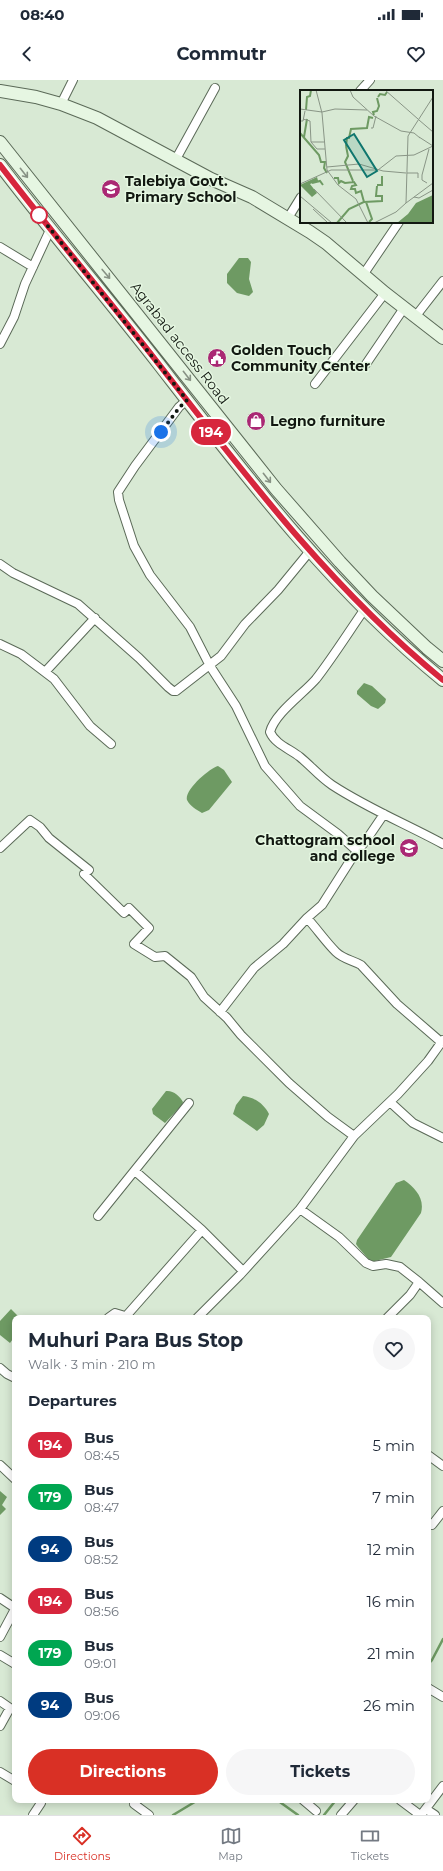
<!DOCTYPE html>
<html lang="en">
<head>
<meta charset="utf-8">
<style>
	body { margin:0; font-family:Montserrat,sans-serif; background:#f6f6f7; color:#1f2937; height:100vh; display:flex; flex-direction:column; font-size:15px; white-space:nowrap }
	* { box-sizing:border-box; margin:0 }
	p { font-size:13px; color:#747a83 }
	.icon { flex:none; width:22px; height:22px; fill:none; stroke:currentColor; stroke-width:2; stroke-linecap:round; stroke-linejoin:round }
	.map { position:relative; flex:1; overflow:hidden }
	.sheet { position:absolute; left:12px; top:1235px; width:419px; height:488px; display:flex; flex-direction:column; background:#fff; border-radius:8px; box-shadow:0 2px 10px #0003 }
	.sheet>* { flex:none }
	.badge { padding:0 8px; border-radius:13px; font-size:14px; line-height:26px }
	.you { position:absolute; width:20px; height:20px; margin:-10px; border:3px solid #fff; border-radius:50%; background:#1a73e8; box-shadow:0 0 0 6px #1a73e833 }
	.map>.badge { position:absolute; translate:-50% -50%; box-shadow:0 0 0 2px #fff }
	h2 { padding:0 16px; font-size:15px; line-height:36px }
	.round { display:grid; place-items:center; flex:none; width:42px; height:42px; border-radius:21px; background:#f6f6f7 }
	.headline { display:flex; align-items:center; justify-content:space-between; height:68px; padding:0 16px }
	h1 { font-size:19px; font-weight:700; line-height:30px }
	.button { display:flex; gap:8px; margin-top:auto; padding:8px 16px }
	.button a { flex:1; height:46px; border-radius:24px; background:#d93025; color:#fff; font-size:16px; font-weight:700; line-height:46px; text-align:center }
	.button a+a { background:#f6f6f7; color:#1f2937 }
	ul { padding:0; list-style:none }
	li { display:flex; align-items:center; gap:12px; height:52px; padding:0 16px }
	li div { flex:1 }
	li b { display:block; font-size:15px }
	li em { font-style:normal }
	li .badge { min-width:44px; font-weight:700; text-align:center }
	.status { display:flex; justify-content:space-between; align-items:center; height:28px; padding:0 20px; background:#fff; direction:ltr }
	.status svg { height:11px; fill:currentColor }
	header { display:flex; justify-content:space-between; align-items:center; height:52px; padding:0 16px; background:#fff; font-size:18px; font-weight:700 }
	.tabs { display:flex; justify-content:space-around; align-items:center; height:56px; border-top:1px solid #e0e1e3; background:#fff; font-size:11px; color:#747a83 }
	.tabs a { display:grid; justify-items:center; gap:2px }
	.tabs .on { color:#d93025 }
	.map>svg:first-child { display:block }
	.water { fill:#6e9a63 }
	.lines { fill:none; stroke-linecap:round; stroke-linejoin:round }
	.stream { stroke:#6e9a63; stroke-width:2.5 }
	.street-casing { stroke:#5b6a58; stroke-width:10 }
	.secondary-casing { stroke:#5b6a58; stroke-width:14 }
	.street { stroke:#fff; stroke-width:8 }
	.secondary { stroke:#e6f6e2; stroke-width:12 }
	.oneway { stroke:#879284 }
	.line-casing { stroke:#fff; stroke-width:9 }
	.line { stroke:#d7263d; stroke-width:6 }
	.walk { stroke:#121811; stroke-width:4; stroke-dasharray:0 7.2 }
	.stop-dot { fill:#fff; stroke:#d7263d; stroke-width:2 }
	.labels { text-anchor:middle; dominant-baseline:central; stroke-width:3; stroke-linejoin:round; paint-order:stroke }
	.poi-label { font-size:14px; font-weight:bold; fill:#121811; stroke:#e5f7e1; text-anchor:start }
	.street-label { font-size:14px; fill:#121811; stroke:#e5f7e1 }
	.inset-river { fill:none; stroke:#6e9a63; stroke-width:2 }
	.inset-road { fill:none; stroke:#899586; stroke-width:1 }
	.view { fill:#0f766e; fill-opacity:0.15; stroke:#0f766e; stroke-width:2 }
	.inset-edge { fill:none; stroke:#121811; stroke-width:2 }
</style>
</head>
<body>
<div class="status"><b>08:40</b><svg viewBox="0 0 49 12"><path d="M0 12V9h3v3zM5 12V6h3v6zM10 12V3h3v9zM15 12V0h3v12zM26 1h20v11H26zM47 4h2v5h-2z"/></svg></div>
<header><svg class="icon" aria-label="back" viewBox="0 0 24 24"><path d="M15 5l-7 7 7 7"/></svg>Commutr<svg class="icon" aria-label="heart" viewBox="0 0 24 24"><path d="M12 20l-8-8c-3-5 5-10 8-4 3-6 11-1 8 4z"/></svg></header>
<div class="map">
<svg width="443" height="1735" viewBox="0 0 443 1735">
	<rect width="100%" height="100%" fill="#d8e9d4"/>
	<path class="water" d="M 239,178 L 248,178 L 251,182 L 249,199 L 253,212 L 249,216 L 237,213 L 227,203 L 227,194 Z
		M 364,603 L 372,606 L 386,619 L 385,623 L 378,629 L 371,626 L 357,614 L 357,611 Z
		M 218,686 L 224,690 L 232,702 L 209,730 L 202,733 C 197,730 190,726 187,720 C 184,710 210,688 218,686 Z
		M 166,1011 C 173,1010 180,1016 183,1022 L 182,1025 L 165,1043 L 153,1034 L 152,1029 Z
		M 243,1016 C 254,1017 264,1024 269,1034 L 264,1045 L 257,1051 L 233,1034 L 236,1025 Z
		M 404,1100 C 415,1108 425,1118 421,1133 L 391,1177 L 371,1182 L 358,1167 L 356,1164 L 357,1160 L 396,1103 Z
		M 11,1229 L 20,1238 L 15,1238 L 15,1256 L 10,1263 L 0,1255 L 0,1241 Z
		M 0,1411 L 7,1417 L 2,1425 L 6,1429 L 0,1435 Z"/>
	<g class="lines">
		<path class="stream" d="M 428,1584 L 432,1580 L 443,1559
			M 277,1720 L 298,1735
			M 173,1735 L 198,1720
			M 324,1735 L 336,1720"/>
		<g class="street-casing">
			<path id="street" d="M 360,11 L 370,0
				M 61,24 L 73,0
				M 176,79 L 215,8
				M 288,138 L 301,117
				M 0,167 L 33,187
				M 363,195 L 399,142
				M 415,237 L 443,201
				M 0,264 L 14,237 L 25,204 L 50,150
				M 366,284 L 404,228
				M 315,304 L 385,213
				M 187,320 L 179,327 L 135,386 L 118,412 L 119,420 L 134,466 L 150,495 L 190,547 L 210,586 L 236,626 L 265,686 L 300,726 L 338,754 L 357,771
				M 0,484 L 13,493 L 78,524 L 139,578 L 168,607 L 173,611 L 176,611 L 221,576 L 245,544 L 278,510 L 310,471
				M 364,530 C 348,553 333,577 316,599 C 303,614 275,633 270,652 C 275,664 290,669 300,677 C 311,686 320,697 332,705 C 367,728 406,744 443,764
				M 0,564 L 21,574 L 54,599 L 90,646 L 111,664
				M 45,592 L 95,538
				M 0,768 L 30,740 L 40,747 L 49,758 L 89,790 L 84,794 L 124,833 L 129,828 L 149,848 L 134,864 L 155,877 L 165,876 L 191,897 L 204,917 L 227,938 L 241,955 L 289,1003 L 328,1037 L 354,1056
				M 307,838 C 317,849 326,862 336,872 C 343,879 352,880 361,885 L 397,924 L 441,962
				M 220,932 L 254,888 L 283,864 L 307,838 L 322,825 L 350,781 L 367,759 L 384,734
				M 390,1022 L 413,1043 L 443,1058
				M 135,1091 L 202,1150 L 243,1191
				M 300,1129 L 339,1157 L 366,1183 L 373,1186 L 386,1184 L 400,1187 L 419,1202
				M 98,1136 L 189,1023
				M 108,1238 L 115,1233 L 125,1236 L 127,1235 L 202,1150
				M 197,1238 L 240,1195 L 300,1129 L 354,1056 L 398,1014 L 428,981 L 443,960
				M 387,1238 L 410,1215 L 419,1202 L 443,1223
				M 0,1288 L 7,1294 L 15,1298
				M 428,1375 L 443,1386
				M 0,1385 L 15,1399
				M 428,1442 L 432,1445 L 443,1431
				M 0,1518 L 15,1528
				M 0,1557 L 15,1529
				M 0,1575 L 15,1584
				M 428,1608 L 443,1617
				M 0,1621 L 10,1628 L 0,1646
				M 0,1692 L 15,1701
				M 138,1720 L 134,1724 L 149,1735
				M 303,1720 L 316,1731
				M 400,1720 L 420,1735
				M 426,1729 L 435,1735
				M 33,1735 L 41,1723 L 40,1720
				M 341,1735 L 354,1720
				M 421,1735 L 443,1706"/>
		</g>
		<g class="secondary-casing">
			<path id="secondary" d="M 0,11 L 36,17 L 61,24 L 97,38 L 211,99 L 252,117 L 310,152 L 326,163 L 385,213 L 443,258
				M 0,62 L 276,409 L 340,482 L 372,516 L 427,568 L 443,581
				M 0,85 C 51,152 106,216 158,283 C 245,395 332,510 443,600"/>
		</g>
		<use href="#street" class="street"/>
		<use href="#secondary" class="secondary"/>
	</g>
	<defs><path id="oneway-shaft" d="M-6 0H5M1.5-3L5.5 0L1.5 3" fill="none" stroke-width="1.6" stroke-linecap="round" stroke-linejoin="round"/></defs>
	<g class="oneway">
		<use href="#oneway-shaft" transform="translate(24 93) rotate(52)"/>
		<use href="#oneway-shaft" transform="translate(106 194) rotate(50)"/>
		<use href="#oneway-shaft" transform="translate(187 296) rotate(52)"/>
		<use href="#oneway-shaft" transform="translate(267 398) rotate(52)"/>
	</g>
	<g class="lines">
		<g class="line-casing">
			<path id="line" d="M 0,85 C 50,150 103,213 154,278 C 243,392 330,508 443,600"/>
		</g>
		<use href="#line" class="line"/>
		<path class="walk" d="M 39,135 L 187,320 L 179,328 L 161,352"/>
	</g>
	<defs>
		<g id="school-disc" transform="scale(1)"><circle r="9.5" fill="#aa2874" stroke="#e5f7e1"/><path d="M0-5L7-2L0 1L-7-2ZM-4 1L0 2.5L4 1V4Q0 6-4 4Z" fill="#fff"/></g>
		<g id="civic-disc" transform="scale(1)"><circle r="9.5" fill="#aa2874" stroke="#e5f7e1"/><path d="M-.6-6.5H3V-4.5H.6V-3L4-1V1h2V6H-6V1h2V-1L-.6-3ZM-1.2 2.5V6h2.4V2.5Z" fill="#fff"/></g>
		<g id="shop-disc" transform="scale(1)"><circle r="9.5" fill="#aa2874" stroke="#e5f7e1"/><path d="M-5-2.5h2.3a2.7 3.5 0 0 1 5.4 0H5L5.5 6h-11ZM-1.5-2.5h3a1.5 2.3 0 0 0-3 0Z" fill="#fff"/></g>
	</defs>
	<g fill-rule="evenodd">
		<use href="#school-disc" x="111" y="109"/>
		<use href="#civic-disc" x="217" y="278"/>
		<use href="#shop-disc" x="256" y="341"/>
		<use href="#school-disc" x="409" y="768"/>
	</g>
	<circle class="stop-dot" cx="39" cy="135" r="8"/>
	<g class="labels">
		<g class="poi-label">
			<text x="125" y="101">Talebiya Govt.<tspan x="125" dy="16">Primary School</tspan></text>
			<text x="231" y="270">Golden Touch<tspan x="231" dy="16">Community Center</tspan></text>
			<text x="270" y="341">Legno furniture</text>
			<text x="395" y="760" text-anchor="end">Chattogram school<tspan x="395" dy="16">and college</tspan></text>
		</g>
		<g class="street-label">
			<text transform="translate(180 263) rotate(52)">Agrabad access Road</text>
		</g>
	</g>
	<g transform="translate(300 10)">
		<rect width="133" height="133" fill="#d8e9d4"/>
		<path d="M 17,87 L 19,94 L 18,91 L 10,94 L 17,103 L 12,107 L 0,95 ZM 133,105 L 133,133 L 97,133 L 108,124 L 116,113 Z" fill="#6e9a63"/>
		<path class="inset-river" d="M 78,7 L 80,4 L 85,5 L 87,2M 6,20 L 7,7 L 10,6 L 11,0M 74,25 L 73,22 L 77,21 L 79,16 L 77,8M 0,43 L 19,65 L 21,72 L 25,72 L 24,78 L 27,83M 4,47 L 7,29M 46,56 L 47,48 L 49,48 L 51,39 L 67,38 L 69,27 L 73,28M 46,56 L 48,66 L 45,72 L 53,91M 34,88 L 38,88 L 39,93 L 41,91 L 45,93 L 54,92 L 56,95 L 52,96 L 51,99 L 55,99 L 56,103 L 61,101 L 64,112 L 49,119 L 37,133M 12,93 L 20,91 L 23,95M 77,95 L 82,95 L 82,86M 64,112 L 82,111 L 82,106 L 76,106 L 77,96M 66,112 L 72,129 L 69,132"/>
		<path class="inset-road" d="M 16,0 L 22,23M 50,0 L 53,7 L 74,26 L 101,41 L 114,43 L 120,48M 85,0 L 118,29M 0,19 L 22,22M 22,22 L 35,19 L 67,20M 22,23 L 27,80 L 38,95 L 56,109 L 68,133M 3,29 L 10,31 L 11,52M 119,30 L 133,42M 0,31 L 3,31 L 5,21M 71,38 L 73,38 L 76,26M 119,47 L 133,56M 11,52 L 17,59 L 25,59M 11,52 L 24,52M 27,77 L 59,74 L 83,81 L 106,83M 78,80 L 96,66 L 114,65 L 133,56M 107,83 L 118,83 L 118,88M 127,93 L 122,90 L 122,85 L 129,59M 0,94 L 31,80 L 77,80M 14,99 L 47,133M 0,106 L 32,133M 114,107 L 119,108 L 133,100M 106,113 L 133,93M 13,119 L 27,132M 74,133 L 96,122 L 106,113 L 108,46 L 133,7"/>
		<path class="view" d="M 54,44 L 77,81 L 67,87 L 44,50 Z"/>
		<rect width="133" height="133" class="inset-edge"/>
	</g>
</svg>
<div class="you" style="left:161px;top:352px"></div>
<b class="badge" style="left:211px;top:352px;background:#d7263d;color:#fff">194</b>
<section class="sheet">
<div class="headline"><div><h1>Muhuri Para Bus Stop</h1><p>Walk · 3 min · 210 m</p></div><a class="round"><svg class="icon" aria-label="heart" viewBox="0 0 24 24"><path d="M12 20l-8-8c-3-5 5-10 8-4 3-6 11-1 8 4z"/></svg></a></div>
<h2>Departures</h2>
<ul>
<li><span class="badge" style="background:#d7263d;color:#fff">194</span><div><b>Bus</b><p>08:45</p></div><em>5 min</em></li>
<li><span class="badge" style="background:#00a651;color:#fff">179</span><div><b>Bus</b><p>08:47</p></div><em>7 min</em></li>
<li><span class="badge" style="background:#003b80;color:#fff">94</span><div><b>Bus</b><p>08:52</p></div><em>12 min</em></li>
<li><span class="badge" style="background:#d7263d;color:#fff">194</span><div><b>Bus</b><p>08:56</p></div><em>16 min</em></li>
<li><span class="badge" style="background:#00a651;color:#fff">179</span><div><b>Bus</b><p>09:01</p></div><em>21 min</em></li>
<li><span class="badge" style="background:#003b80;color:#fff">94</span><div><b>Bus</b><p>09:06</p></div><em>26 min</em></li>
</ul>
<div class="button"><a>Directions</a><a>Tickets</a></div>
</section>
</div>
<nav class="tabs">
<a class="on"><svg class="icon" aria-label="directions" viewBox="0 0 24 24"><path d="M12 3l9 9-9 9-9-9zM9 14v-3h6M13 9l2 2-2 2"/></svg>Directions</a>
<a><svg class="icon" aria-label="map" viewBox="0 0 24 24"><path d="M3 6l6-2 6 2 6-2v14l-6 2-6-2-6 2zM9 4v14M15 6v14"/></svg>Map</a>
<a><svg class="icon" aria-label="tickets" viewBox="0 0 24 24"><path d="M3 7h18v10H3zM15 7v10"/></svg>Tickets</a>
</nav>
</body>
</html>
